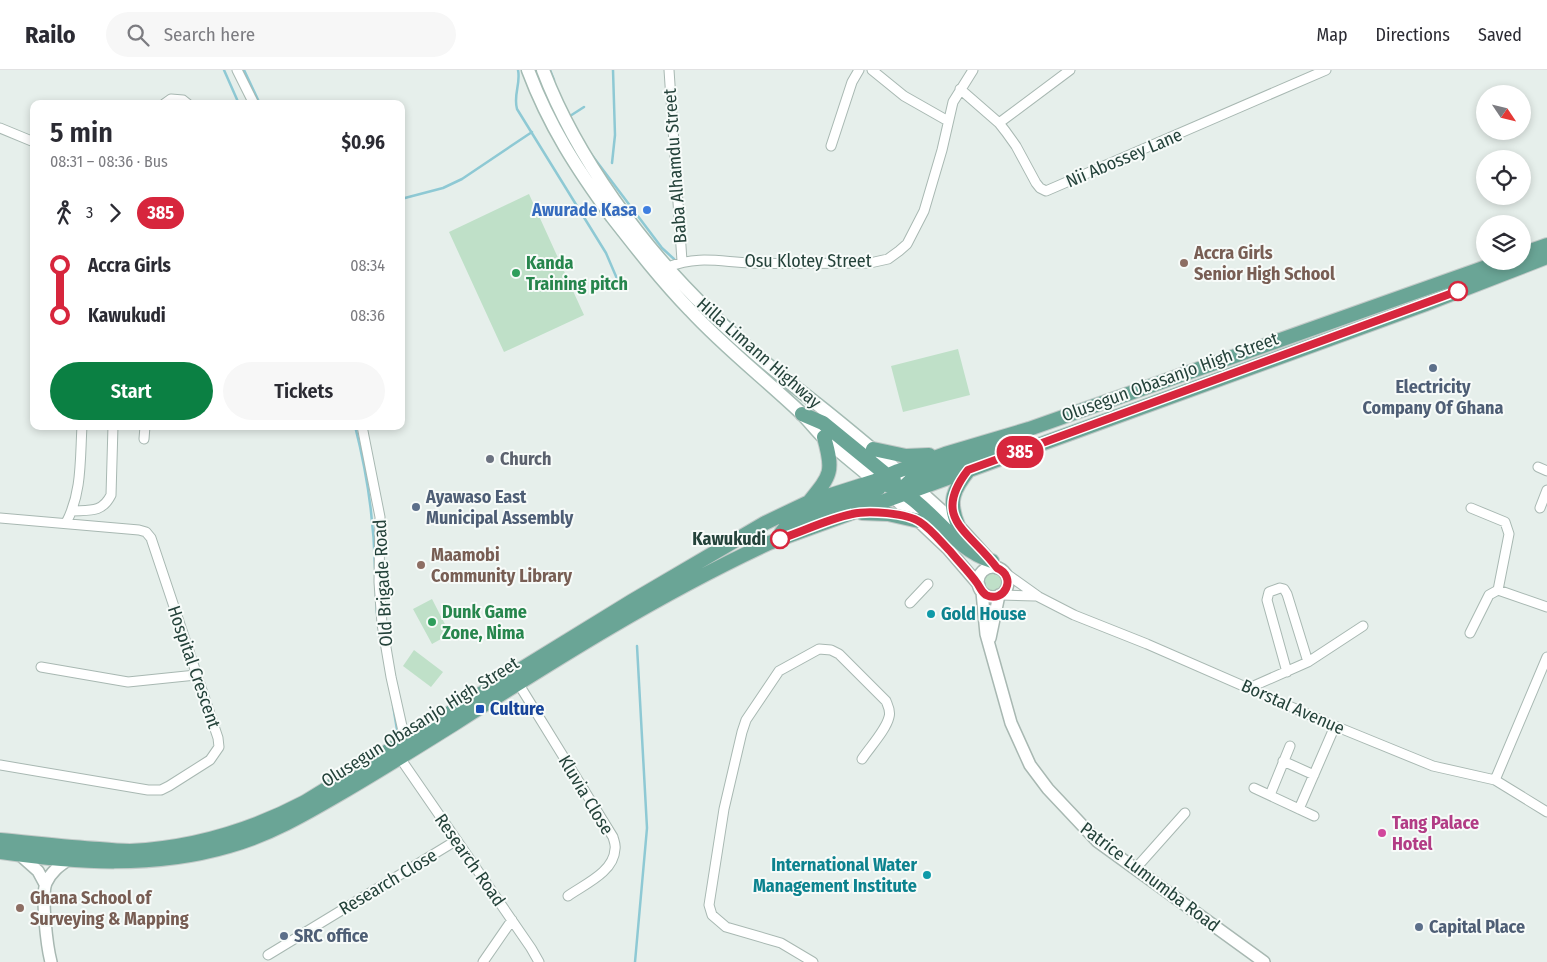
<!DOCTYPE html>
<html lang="en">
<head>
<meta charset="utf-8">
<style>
	body { margin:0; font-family:"Fira Sans Condensed",sans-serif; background:#f7f7f7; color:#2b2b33; height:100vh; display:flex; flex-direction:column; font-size:19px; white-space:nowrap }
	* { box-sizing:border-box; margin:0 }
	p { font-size:16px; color:#7c7c81 }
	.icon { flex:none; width:28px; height:28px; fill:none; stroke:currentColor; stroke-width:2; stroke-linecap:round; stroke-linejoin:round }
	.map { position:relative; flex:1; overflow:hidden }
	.details { position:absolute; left:30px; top:30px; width:375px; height:330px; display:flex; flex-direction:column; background:#fff; border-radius:10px; box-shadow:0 2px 8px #0003 }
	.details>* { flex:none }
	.badge { padding:0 10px; border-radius:16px; font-size:18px; line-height:32px }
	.needle { width:32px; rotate:125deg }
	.tools { position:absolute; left:1476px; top:15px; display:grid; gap:10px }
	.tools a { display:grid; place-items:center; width:55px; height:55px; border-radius:50%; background:#fff; box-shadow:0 2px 8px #0003; font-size:25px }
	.map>.badge { position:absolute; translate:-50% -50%; box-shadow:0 0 0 2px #fff }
	.legs { display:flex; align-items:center; gap:8px; height:55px; padding:0 20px; font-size:16px }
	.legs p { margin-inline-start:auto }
	.overview { display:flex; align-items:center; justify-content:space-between; height:85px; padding:0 20px }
	h1 { font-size:28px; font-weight:600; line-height:38px }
	.button { display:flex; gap:10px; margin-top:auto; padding:10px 20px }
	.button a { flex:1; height:58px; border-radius:30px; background:#0b8043; color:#fff; font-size:20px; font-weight:600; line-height:58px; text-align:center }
	.button a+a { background:#f7f7f7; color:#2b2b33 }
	ul { padding:0 20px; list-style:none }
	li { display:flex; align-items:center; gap:18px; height:50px; font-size:19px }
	li i { display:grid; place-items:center; width:8px; height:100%; margin:0 6px; background:currentColor }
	li i::after { content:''; width:12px; height:12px; margin:-6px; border:4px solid; border-radius:50%; background:#fff }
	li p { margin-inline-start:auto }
	li:first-child i { background:linear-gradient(#0000 50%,currentColor 0) }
	li:last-child i { background:linear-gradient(currentColor 50%,#0000 0) }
	header { display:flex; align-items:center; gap:30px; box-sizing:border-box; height:70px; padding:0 25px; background:#fff; border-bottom:1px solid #e1e1e2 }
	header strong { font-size:24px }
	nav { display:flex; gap:28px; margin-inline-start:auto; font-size:18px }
	.search { width:350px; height:45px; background:#f7f7f7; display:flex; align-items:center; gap:12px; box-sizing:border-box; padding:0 18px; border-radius:28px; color:#7c7c81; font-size:19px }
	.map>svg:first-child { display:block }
	.green { fill:#bfe0c8 }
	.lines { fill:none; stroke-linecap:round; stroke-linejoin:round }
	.stream { stroke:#8ec9d4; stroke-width:2.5 }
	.minor-casing { stroke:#a8b8b2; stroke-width:11 }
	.tertiary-casing { stroke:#a8b8b2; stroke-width:14 }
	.secondary-casing { stroke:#a4bbb3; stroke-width:15 }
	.primary-casing { stroke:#c2cac8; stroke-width:16 }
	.minor { stroke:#fff; stroke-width:9 }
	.tertiary { stroke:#fff; stroke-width:11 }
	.secondary { stroke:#fff; stroke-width:12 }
	.primary { stroke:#6aa596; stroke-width:14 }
	.line-1-casing { stroke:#fff; stroke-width:11 }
	.line-1 { stroke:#d7263d; stroke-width:8 }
	.shop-dot { fill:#3f7fe0; stroke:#f7fbf9; stroke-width:2 }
	.education-dot { fill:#8d6e63; stroke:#f7fbf9; stroke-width:2 }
	.leisure-dot { fill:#2e9e5b; stroke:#f7fbf9; stroke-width:2 }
	.stop-1-dot { fill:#fff; stroke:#d7263d; stroke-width:2.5 }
	.service-dot { fill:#5c6f8a; stroke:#f7fbf9; stroke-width:2 }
	.worship-dot { fill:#6b7280; stroke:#f7fbf9; stroke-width:2 }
	.culture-dot { fill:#0f9aa8; stroke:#f7fbf9; stroke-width:2 }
	.transit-dot { fill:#1a4fb4; stroke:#f7fbf9; stroke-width:2 }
	.hotel-dot { fill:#d1479c; stroke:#f7fbf9; stroke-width:2 }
	.labels { text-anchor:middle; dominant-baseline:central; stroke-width:4; stroke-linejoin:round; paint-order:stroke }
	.street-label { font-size:18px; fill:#24423a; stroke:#f7fbf9 }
	.shop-label { font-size:18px; font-weight:bold; fill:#366cbe; stroke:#f7fbf9; text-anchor:end }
	.education-label { font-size:18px; font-weight:bold; fill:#785e54; stroke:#f7fbf9; text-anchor:start }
	.leisure-label { font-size:18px; font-weight:bold; fill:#27864d; stroke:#f7fbf9; text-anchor:start }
	.service-label { font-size:18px; font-weight:bold; fill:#4e5e75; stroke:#f7fbf9; text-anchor:start }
	.worship-label { font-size:18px; font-weight:bold; fill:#5b616d; stroke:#f7fbf9; text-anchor:start }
	.stop-label { font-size:18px; font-weight:bold; fill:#24423a; stroke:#f7fbf9; text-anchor:end }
	.culture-label { font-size:18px; font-weight:bold; fill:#0d838f; stroke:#f7fbf9; text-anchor:start }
	.transit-label { font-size:18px; font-weight:bold; fill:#164399; stroke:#f7fbf9; text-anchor:start }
	.hotel-label { font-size:18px; font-weight:bold; fill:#b23c85; stroke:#f7fbf9; text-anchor:start }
</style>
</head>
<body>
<header>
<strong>Railo</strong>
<div class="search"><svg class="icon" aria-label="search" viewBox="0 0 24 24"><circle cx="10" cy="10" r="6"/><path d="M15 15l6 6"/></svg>Search here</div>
<nav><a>Map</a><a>Directions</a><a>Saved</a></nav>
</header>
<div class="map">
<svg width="1547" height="892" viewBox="0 0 1547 892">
	<rect width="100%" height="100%" fill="#e6efeb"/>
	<path class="green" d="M 529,124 L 584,245 L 504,282 L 449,162 Z
		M 958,279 L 970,325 L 903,342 L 891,296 Z
		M982 511a11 11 0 1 1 22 0a11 11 0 1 1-22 0Z
		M 432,529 L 450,564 L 432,574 L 413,539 Z
		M 414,580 L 443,602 L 431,617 L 403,596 Z"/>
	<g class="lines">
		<path class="stream" d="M 224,0 L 239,34
			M 244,0 L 260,34
			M 518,0 C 521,13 513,25 517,39 L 606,183 L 618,211
			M 550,0 L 554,10
			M 570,46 L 584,37
			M 591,84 L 662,178 L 674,189
			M 612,93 L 615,65 L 613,0
			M 401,129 L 443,118 L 462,109 L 532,62
			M 355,356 C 367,403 374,450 375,498
			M 376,523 L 377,543
			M 393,635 L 398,666
			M 635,892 L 647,758 L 637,576"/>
		<g class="minor-casing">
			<path id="minor" d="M 237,0 L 254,34
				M 669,0 L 682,191
				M 872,0 L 904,26 L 948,51
				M 960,19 L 999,53 L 1006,62 L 1016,76 L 1036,113 L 1040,118 L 1046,121 L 1326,0
				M 164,34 L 171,29 L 183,30 L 188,34
				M 999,53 L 1070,0
				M 0,58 L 34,72
				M 831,76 L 852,12 L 859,0
				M 668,197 C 698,185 721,192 751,193 C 791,194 831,193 870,193 L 888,189 L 899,181 L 907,174 L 924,141 L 942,80 L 953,32 L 973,0
				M 362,356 L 380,447 L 379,512 L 382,554 L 391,607 L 405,670
				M 144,369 L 145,356
				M 1538,397 L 1547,401
				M 1540,438 L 1547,420
				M 72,441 C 90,440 102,443 111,425 L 113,356
				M 0,448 L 139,460 L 146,462 L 151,468 L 218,668 L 219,677 L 210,690 L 169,716 L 161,720 L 148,720 L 0,695
				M 66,453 C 82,423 80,390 82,356
				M 1004,502 L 1039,527 L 1074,545 L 1147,574 L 1335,656 L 1433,696 L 1495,710 L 1547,742
				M 1498,520 L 1547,537
				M 1001,525 L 1035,526
				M 910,533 L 928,514
				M 1470,563 L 1489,525 L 1498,520 L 1509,464 L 1505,452 L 1471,438
				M 41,597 L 128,612 L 196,605
				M 1287,602 L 1267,530 L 1269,522 L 1280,518 L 1284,519 L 1287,524 L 1308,592
				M 518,613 L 613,767 C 614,771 616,775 615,779 C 614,802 585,814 568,826
				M 1249,618 L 1308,592 L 1363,556
				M 400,688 L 531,878 L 539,892
				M 1283,691 L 1314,705
				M 1495,710 L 1547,587
				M 1254,718 L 1314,746
				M 1270,725 L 1290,676
				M 1299,739 L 1335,656
				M 1136,798 L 1185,743
				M 268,885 L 457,770
				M 483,892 L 512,850
				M 813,892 L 781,873 L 726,857 L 712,845 L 709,835 L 724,739 L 742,662 L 746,650 L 779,601 L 819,579 L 831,580 L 839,584 L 886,631 C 888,636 891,641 889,647 C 886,660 870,677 862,689"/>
		</g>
		<g class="tertiary-casing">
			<path id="tertiary" d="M 918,419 L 958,455 L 997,498
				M 893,427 L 948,479 L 979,515
				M978 512a15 15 0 1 1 30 0a15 15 0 1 1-30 0Z
				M 982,522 L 986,564 L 1011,653 L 1030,695 L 1048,719 L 1097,771 L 1264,892
				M 990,568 L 999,525
				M 20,785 L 38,801 L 45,814
				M 51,892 C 47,877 41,826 46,813 C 51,802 59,796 68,790"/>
		</g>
		<g class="secondary-casing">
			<path id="secondary" d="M 528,0 C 549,56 577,99 612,147 C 637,179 662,211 690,240 C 724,277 764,308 801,343 C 809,351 816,360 824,368 C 843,385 863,400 882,417
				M 543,0 C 576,87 643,178 710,242 C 742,274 777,303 813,331 C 844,355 874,381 904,406"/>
		</g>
		<g class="primary-casing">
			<path id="primary" d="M 1522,184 L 1547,175
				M 802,344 L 823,353 L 894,411
				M 873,379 L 906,386 L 929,385
				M 875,411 C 885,414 895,417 904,423 C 935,442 955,480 992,491
				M 895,425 L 910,411 L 1004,375
				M 809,432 C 831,405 834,402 824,367
				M 862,443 L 888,444 L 919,451
				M 958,455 C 948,431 953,420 969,400
				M 781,463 L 785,458 L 819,442 L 879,418
				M 0,770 C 33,773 66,777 99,779 C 109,780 120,781 130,781 C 192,778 250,761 305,732 L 632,531 L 765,453 L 809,432 L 875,411 L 898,401 L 945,384 L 1029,359 L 1503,191
				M 0,782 C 76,793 154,798 229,776 C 269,765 305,744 341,723 C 379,701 417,677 454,654 C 556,589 659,524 769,473 L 1426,234 L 1547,187"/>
		</g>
		<use href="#minor" class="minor"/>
		<use href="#tertiary" class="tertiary"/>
		<use href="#secondary" class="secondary"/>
		<use href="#primary" class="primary"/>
	</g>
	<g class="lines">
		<g class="line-1-casing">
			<path id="line-1" d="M 780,469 C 804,461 828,449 852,444 C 868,440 907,443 920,452 C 931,459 941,472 950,481 C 959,492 969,502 977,513 C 980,517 981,522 986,525 C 1004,534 1018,507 997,498 C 970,461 930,449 968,400 L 1458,221"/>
		</g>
		<use href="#line-1" class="line-1"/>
	</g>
	<circle class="shop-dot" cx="647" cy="140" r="5"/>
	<g class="education-dot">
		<circle cx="1184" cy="193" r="5"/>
		<circle cx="421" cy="495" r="5"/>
		<circle cx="20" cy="838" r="5"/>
	</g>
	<g class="leisure-dot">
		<circle cx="516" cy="203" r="5"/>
		<circle cx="432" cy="552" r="5"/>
	</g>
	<g class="stop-1-dot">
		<circle cx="1458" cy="221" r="9"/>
		<circle cx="780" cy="469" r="9"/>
	</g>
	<g class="service-dot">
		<circle cx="1433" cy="298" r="5"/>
		<circle cx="416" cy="437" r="5"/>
		<circle cx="1419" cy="857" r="5"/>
		<circle cx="284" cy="866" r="5"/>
	</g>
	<circle class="worship-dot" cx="490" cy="389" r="5"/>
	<g class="culture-dot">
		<circle cx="931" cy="544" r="5"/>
		<circle cx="927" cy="805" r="5"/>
	</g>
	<rect class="transit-dot" x="475" y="634" width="10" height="10" rx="2.5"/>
	<circle class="hotel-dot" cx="1382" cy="763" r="5"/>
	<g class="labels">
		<g class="street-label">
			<text transform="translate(1124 88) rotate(-23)">Nii Abossey Lane</text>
			<text transform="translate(675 96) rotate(-94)">Baba Alhamdu Street</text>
			<text x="808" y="191">Osu Klotey Street</text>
			<text transform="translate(759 283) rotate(41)">Hilla Limann Highway</text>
			<text transform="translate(1170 307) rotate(-20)">Olusegun Obasanjo High Street</text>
			<text transform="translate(383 513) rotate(-93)">Old Brigade Road</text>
			<text transform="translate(194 597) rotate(71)">Hospital Crescent</text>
			<text transform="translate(1293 637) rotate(24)">Borstal Avenue</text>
			<text transform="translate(420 652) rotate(-32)">Olusegun Obasanjo High Street</text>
			<text transform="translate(586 725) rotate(59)">Kluvia Close</text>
			<text transform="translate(470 790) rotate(55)">Research Road</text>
			<text transform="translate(1150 807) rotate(37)">Patrice Lumumba Road</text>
			<text transform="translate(388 812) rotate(-31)">Research Close</text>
		</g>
		<g class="shop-label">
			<text x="637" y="140">Awurade Kasa</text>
		</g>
		<g class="education-label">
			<text x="1194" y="183">Accra Girls<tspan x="1194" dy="21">Senior High School</tspan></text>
			<text x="431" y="485">Maamobi<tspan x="431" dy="21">Community Library</tspan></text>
			<text x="30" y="828">Ghana School of<tspan x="30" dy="21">Surveying &amp; Mapping</tspan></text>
		</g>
		<g class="leisure-label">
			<text x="526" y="193">Kanda<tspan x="526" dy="21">Training pitch</tspan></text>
			<text x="442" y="542">Dunk Game<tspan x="442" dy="21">Zone, Nima</tspan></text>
		</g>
		<g class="service-label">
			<text x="1433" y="317" text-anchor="middle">Electricity<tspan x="1433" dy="21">Company Of Ghana</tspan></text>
			<text x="426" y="427">Ayawaso East<tspan x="426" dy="21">Municipal Assembly</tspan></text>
			<text x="1429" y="857">Capital Place</text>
			<text x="294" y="866">SRC office</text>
		</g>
		<g class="worship-label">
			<text x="500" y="389">Church</text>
		</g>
		<g class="stop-label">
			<text x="766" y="469">Kawukudi</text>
		</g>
		<g class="culture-label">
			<text x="941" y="544">Gold House</text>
			<text x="917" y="795" text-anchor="end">International Water<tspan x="917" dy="21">Management Institute</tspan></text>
		</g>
		<g class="transit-label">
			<text x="490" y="639">Culture</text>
		</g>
		<g class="hotel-label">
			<text x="1392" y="753">Tang Palace<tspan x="1392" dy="21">Hotel</tspan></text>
		</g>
	</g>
</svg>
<div class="tools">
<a><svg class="needle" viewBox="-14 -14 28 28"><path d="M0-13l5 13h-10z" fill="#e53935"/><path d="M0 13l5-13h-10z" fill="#7c7c81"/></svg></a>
<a><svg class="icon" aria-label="locate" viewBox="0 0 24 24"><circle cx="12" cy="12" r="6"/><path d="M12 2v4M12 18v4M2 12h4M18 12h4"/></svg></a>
<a><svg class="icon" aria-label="layers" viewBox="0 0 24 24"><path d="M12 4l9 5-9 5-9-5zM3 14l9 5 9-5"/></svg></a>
</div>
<b class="badge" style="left:1020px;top:382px;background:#d7263d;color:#fff">385</b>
<section class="details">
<div class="overview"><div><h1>5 min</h1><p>08:31 – 08:36 · Bus</p></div><b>$0.96</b></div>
<div class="legs"><svg class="icon" aria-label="walk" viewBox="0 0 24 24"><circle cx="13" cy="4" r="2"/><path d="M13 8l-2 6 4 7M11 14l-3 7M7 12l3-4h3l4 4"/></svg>3<svg class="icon" aria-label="forward" viewBox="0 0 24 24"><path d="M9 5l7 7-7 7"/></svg><b class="badge" style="background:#d7263d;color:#fff">385</b></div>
<ul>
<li><i style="color:#d7263d"></i><b>Accra Girls</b><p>08:34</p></li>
<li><i style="color:#d7263d"></i><b>Kawukudi</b><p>08:36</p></li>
</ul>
<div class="button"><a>Start</a><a>Tickets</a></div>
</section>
</div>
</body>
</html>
